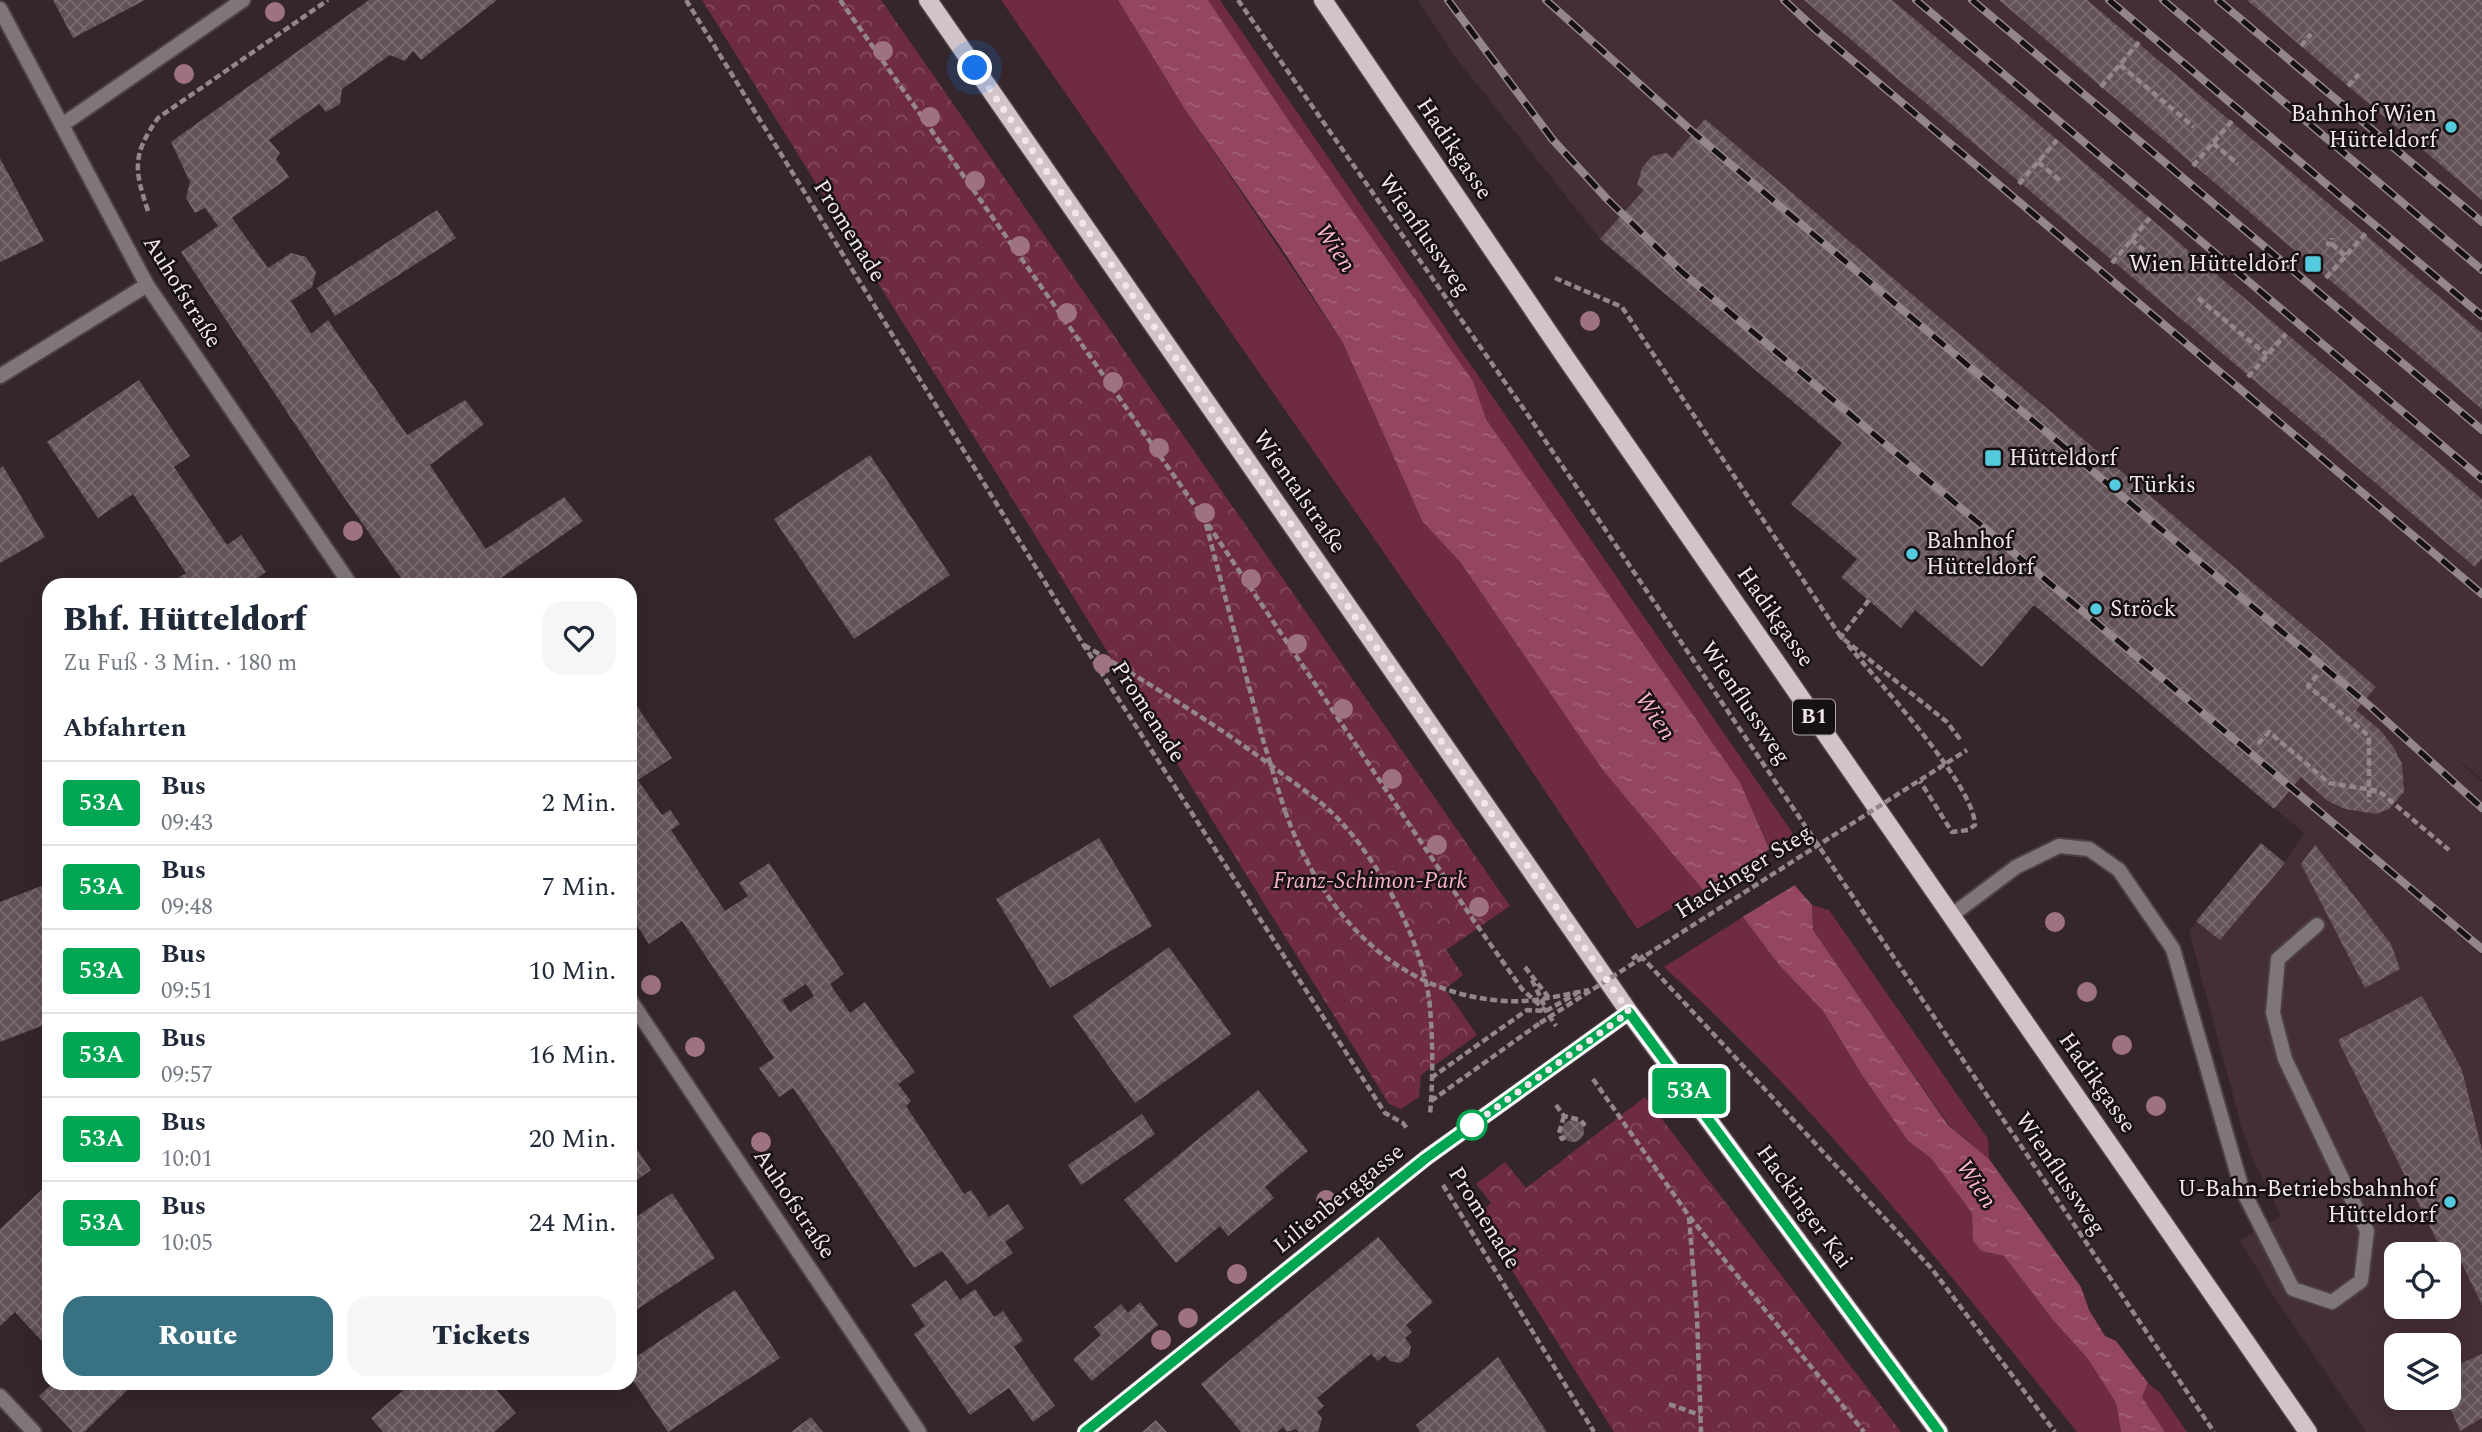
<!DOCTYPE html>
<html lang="de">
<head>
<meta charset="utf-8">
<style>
	body { margin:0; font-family:Spectral,serif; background:#f6f6f7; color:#1f2937; height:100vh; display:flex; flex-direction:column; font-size:26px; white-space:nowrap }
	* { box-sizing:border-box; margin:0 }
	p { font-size:23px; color:#747a83 }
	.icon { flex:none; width:38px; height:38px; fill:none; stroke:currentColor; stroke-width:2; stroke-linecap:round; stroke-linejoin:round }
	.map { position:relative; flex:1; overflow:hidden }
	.panel { position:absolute; left:42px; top:578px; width:595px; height:812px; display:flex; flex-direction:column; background:#fff; border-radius:21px; box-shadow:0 7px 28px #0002 }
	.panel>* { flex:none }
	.badge { padding:0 14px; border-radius:5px; font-size:24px; line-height:46px }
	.tools { position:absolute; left:2384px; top:1242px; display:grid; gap:14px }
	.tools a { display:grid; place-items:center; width:77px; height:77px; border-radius:14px; background:#fff; box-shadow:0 7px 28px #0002; font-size:35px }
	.you { position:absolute; width:35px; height:35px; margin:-18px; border:5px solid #fff; border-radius:50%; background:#1a73e8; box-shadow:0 0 0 10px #1a73e833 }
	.map>.badge { position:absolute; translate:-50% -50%; box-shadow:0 0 0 4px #fff }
	h2 { padding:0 21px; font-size:26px; line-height:63px }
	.round { display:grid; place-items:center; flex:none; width:74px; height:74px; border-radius:21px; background:#f6f6f7 }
	.headline { display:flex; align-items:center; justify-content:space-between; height:119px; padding:0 21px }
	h1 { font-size:33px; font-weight:800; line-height:52px }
	.button { display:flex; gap:14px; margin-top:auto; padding:14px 21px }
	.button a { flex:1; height:80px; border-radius:21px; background:#377182; color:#fff; font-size:28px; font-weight:800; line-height:80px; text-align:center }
	.button a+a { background:#f6f6f7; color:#1f2937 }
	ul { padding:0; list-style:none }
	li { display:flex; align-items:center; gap:21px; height:84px; padding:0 21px; border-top:2px solid #e0e1e3 }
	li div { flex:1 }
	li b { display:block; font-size:26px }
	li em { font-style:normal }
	li .badge { min-width:77px; font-weight:700; text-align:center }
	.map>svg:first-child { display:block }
	.built { fill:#442f35; fill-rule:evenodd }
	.grass { fill:#6f2b44 }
	.park { fill:url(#park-crowns) }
	.water { fill:url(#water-ripples) }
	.pier { fill:#34262a }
	.building { fill:url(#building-cross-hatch); fill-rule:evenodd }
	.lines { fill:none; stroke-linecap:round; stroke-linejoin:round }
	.service-casing { stroke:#4e4145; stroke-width:18 }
	.minor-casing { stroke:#4e4145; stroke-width:18 }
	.tertiary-casing { stroke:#4e4145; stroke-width:18 }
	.primary-casing { stroke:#4e4145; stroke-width:21 }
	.path { stroke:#93878a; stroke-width:4.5; stroke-dasharray:7 3.5; stroke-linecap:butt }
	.service { stroke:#7e7678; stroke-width:14 }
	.minor { stroke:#7e7678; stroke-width:14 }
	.tertiary { stroke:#7e7678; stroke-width:14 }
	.primary { stroke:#d3c3c7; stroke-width:18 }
	.rail-casing { stroke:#94878b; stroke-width:8 }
	.rail { stroke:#171113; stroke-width:5; stroke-dasharray:16; stroke-linecap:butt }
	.path-bridge { stroke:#93878a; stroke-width:4.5; stroke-dasharray:7 3.5; stroke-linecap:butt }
	.tree { fill:#9f727f }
	.line-casing { stroke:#fff; stroke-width:16 }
	.line { stroke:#00a651; stroke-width:10 }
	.walk { stroke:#f1e6e9; stroke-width:7; stroke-dasharray:0 12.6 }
	.poi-dot { fill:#54cadd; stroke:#171113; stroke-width:2.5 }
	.stop-dot { fill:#fff; stroke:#00a651; stroke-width:3.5 }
	.labels { text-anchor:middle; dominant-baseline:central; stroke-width:5; stroke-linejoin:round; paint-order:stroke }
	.shield { fill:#171113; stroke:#b0a6a9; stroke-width:2 }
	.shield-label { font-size:21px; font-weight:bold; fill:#f1e6e9 }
	.poi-label { font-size:23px; fill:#f1e6e9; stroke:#171113; text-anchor:start }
	.street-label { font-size:23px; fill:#f1e6e9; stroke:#171113 }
	.park-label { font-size:23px; font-style:italic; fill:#f6b1c5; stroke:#171113 }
	.water-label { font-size:24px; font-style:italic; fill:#fdb8cc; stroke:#171113 }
</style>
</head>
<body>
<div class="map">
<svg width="2482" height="1432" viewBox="0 0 2482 1432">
	<defs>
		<pattern id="park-crowns" width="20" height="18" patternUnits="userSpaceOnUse" patternTransform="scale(1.75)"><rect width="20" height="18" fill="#6f2b44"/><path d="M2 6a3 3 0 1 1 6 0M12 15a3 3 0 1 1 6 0" fill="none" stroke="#844a5f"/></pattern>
		<pattern id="water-ripples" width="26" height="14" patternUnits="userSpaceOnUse" patternTransform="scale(1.75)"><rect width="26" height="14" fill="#944561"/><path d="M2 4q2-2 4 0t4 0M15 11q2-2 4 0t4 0" fill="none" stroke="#a36078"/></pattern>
		<pattern id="building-cross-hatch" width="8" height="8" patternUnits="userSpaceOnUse" patternTransform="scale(1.75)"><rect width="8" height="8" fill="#635257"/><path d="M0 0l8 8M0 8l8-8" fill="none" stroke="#7a6b6f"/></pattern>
	</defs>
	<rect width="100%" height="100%" fill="#34262a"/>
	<path class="built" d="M 1418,0 L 2292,0 L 2482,137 L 2482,780 L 2441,745 L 2482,782 L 2482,1432 L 2366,1432 L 2271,1292 L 2240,1240 L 2281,1216 L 2253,1159 L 2242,1129 L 2189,931 L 2261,843 L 2285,862 L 2304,833 L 1600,239 L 1454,55 ZM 2396,1255 L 2448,1255 L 2448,1307 L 2396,1307 ZM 2396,1346 L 2448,1346 L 2448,1398 L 2396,1398 Z"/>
	<path class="grass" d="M 1001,0 L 1118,0 L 1184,108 L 1343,343 L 1422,521 L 1461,563 L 1601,767 L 1703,890 L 1637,929 L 1452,651 Z
		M 1208,0 L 1220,0 L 1794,835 L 1770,849 L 1740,782 L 1486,419 L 1473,381 L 1289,121 Z
		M 1812,905 L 1829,910 L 1988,1139 L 1989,1159 L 1949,1125 L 1813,930 Z
		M 1743,917 L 1779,965 L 1823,1011 L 1862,1075 L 1908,1141 L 1931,1157 L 1972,1213 L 1973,1241 L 1981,1251 L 2004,1256 L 2053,1320 L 2088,1359 L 2116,1403 L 2121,1432 L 2077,1432 C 1947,1271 1817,1105 1664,967 Z
		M 2148,1383 L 2160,1393 L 2187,1432 L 2165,1432 L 2142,1397 Z"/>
	<path class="park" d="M 702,0 L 881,0 L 1510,906 L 1446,950 L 1463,975 L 1445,989 L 1477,1035 L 1421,1075 L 1419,1097 L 1401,1109 L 1389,1104 Z
		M 1645,1097 L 1901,1432 L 1614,1432 L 1477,1215 L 1491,1203 L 1476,1184 L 1505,1162 L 1526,1188 Z"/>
	<path class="water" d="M 1118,0 L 1208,0 L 1210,3 L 1289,121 L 1473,381 L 1486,419 L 1740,782 L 1776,864 L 1812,905 L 1813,930 L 1948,1125 L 1989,1159 L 2081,1287 L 2089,1310 L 2105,1336 L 2116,1341 L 2148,1383 L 2142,1397 L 2165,1432 L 2121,1432 L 2116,1403 L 2088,1359 L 2053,1320 L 2004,1256 L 1981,1251 L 1973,1241 L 1972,1213 L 1931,1158 L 1908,1141 L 1862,1075 L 1823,1011 L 1779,965 L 1743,917 L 1703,890 L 1602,769 L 1461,563 L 1422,521 L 1343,343 L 1284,252 L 1184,108 Z"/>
	<path class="pier" d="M 1773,847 L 1779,862 L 1798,883 L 1739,919 L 1700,892 Z"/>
	<path class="building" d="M 53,0 L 145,0 L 73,38 Z
		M 369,0 L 497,0 L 421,60 L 413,51 L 405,61 L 390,55 L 342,89 L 340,104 L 326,112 L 319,104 L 269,140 L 280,153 L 276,159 L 289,177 L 232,218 L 268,268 L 291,253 L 306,257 L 316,272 L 312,287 L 291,301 L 311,334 L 328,320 L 407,435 L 465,400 L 484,424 L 430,465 L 486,549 L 564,497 L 583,521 L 501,578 L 507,584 L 405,584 L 334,483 L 181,252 L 218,226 L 205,208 L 195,213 L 186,198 L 190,182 L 171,142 Z
		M 1804,0 L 1892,0 L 2482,499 L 2482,558 L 2475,567 Z
		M 1999,0 L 2087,0 L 2482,333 L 2482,409 Z
		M 2247,0 L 2482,0 L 2482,200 L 2281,29 Z
		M 1705,119 L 2376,687 L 2356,710 L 2381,731 L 2394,748 L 2402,764 L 2404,792 L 2389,809 L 2376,814 L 2345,809 L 2328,801 L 2301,777 L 2274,809 L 2034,605 L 1982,667 L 1915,610 L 1901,628 L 1841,577 L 1857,559 L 1791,504 L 1842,443 L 1600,239 L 1644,190 L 1637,185 L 1642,168 L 1652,156 L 1666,153 L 1672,158 Z
		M 0,158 L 44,241 L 0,262 Z
		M 437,210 L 456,238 L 335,316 L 317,288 Z
		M 139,380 L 190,456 L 174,467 L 227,545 L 241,535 L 266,572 L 256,579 L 260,584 L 169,584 L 186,573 L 133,494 L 98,518 L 47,442 Z
		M 870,455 L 950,575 L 854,639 L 774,519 Z
		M 3,466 L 45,537 L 0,563 L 0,468 Z
		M 630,696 L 672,758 L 638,780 L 662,815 L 670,810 L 680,824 L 671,830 L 725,911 L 748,896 L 739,883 L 769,863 L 844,974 L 830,984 L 850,1013 L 865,1002 L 915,1072 L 898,1084 L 911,1101 L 906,1106 L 964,1194 L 971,1190 L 989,1217 L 1008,1204 L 1024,1228 L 1005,1242 L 1013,1253 L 967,1285 L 942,1251 L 914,1268 L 793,1088 L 779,1097 L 759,1068 L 774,1058 L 682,921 L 649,944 L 630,915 ZM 806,984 L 814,996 L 790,1012 L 782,1000 Z
		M 1099,838 L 1152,926 L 1050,988 L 996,899 Z
		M 2261,843 L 2285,863 L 2220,940 L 2196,921 Z
		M 2315,845 L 2391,944 L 2400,969 L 2365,988 L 2301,864 Z
		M 49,883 L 49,1023 L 0,1042 L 0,902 Z
		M 1169,947 L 1231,1034 L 1135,1103 L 1073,1016 Z
		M 2422,996 L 2462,1070 L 2482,1150 L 2482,1305 L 2461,1262 L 2450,1267 L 2448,1255 L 2444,1255 L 2338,1040 Z
		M 1258,1090 L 1308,1151 L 1265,1187 L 1274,1198 L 1228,1236 L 1220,1226 L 1176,1263 L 1124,1200 Z
		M 1142,1114 L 1155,1134 L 1081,1185 L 1068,1165 Z
		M1562 1131a11 11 0 1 1 22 0a11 11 0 1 1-22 0Z
		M 630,1139 L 651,1170 L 630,1185 Z
		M 49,1183 L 49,1349 L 15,1312 L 0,1326 L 0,1229 Z
		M 672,1193 L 715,1258 L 630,1314 L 630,1221 Z
		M 1378,1237 L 1433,1302 L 1406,1325 L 1412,1332 L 1405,1338 L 1411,1346 L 1409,1356 L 1400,1363 L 1390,1361 L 1385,1355 L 1378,1361 L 1371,1354 L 1317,1398 L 1324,1406 L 1317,1412 L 1322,1418 L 1318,1432 L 1299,1432 L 1296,1429 L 1287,1432 L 1283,1427 L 1277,1432 L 1241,1432 L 1201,1384 Z
		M 946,1280 L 960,1300 L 975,1289 L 994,1317 L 1003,1311 L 1023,1340 L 1014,1347 L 1055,1406 L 1033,1422 L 1009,1388 L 970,1415 L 914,1334 L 925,1326 L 911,1305 Z
		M 735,1290 L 780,1358 L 668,1432 L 630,1376 L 630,1361 Z
		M 1140,1302 L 1158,1325 L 1092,1381 L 1073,1359 L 1101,1335 L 1094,1327 L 1121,1304 L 1128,1313 Z
		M 2482,1354 L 2482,1418 L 2460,1431 L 2446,1398 L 2448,1398 L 2448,1369 Z
		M 1498,1357 L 1547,1432 L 1420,1432 L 1416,1425 Z
		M 54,1382 L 136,1382 L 84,1432 L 73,1432 L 39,1396 Z
		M 413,1382 L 490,1382 L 516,1413 L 494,1432 L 383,1432 L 371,1418 Z
		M 811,1417 L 823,1432 L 791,1432 Z
		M 1156,1420 L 1167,1432 L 1142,1432 Z"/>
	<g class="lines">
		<g class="service-casing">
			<path id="service" d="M 1952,915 L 2016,867 L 2059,846 L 2089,849 L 2119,870 L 2173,949 L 2242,1189 L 2293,1289 L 2332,1302 L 2361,1281 L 2367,1231 L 2285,1059 L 2273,1013 L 2278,959 L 2317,925"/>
		</g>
		<g class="minor-casing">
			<path id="minor" d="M 62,125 L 243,0
				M 0,376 L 147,285
				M 0,1396 L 34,1432
				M 1085,1432 L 1426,1158 L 1629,1012"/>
		</g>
		<g class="tertiary-casing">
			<path id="tertiary" d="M 0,9 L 147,285 L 350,584
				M 630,1000 L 919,1432"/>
		</g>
		<g class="primary-casing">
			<path id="primary" d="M 928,0 L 1629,1012 L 1939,1432
				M 1323,0 L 1566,358 L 2308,1432"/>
		</g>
		<path class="path" d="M 686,0 L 1083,644 L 1385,1113 L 1403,1123 L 1408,1130
			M 840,0 L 1205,520 L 1474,921 L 1522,989 L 1546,1011 L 1556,1026
			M 1238,0 L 1530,418 L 2214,1432
			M 2301,46 L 2311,34
			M 2120,65 L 2194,127
			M 2348,86 L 2359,74
			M 2101,87 L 2139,42
			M 2213,143 L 2238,164
			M 2038,162 L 2062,182
			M 2193,166 L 2232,121
			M 2019,184 L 2057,140
			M 148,211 C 134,169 132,155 158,118 L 328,0
			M 2131,239 L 2156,261
			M 2326,244 L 2332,244 L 2332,238
			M 2332,244 L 2346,256
			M 2112,263 L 2150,218
			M 1555,278 L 1622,307 L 1841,637 L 1947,722 L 1962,742
			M 2326,278 L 2366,233
			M 2198,298 L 2267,355
			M 2248,377 L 2286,334
			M 1206,524 L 1263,740 L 1285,811
			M 1843,639 L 1841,637 L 1869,600
			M 1084,645 C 1153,686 1221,727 1285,776 C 1304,790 1326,805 1342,823 C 1383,868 1425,947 1430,1008 C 1433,1043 1433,1080 1430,1115
			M 1848,645 C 1877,681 1974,784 1975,825 L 1968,830 L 1952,832 L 1920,781
			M 2317,675 L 2308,686 L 2369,736 L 2369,802
			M 2258,744 L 2269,732 L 2329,783 L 2379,791 L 2449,850
			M 1632,959 L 1639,954 L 1932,1269 L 2055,1432
			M 1525,967 L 1549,998
			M 1532,980 L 1545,1007
			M 1546,1011 L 1577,993
			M 1431,1078 L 1527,1010 L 1545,1011
			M 1593,1079 L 1689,1216 L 1864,1432
			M 1431,1101 L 1540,1023
			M 1556,1105 L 1564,1116 L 1580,1120 L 1584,1124 L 1581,1125
			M 1564,1116 L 1559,1133 L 1562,1139 L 1565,1137
			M 1443,1185 L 1594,1432
			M 1689,1217 L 1697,1316 L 1701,1432
			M 1669,1404 L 1700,1415"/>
		<use href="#service" class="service"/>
		<use href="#minor" class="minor"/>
		<use href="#tertiary" class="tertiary"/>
		<use href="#primary" class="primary"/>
		<g class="rail-casing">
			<path id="rail" d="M 1448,0 L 1553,140 L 1607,199 L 1682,272 L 2482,949
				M 1546,0 L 1695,134 L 2372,708 L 2482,808
				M 1784,0 L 1815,29 L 2482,594
				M 1916,0 L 2482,479
				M 1972,0 L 2482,430
				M 2109,0 L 2482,316
				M 2163,0 L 2482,270
				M 2218,0 L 2482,222"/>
		</g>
		<use href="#rail" class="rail"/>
		<path class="path-bridge" d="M 1285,811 C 1321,911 1393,994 1505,1001 C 1533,1003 1562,995 1589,990
			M 1540,1023 L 1967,750"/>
	</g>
	<g class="tree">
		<circle cx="275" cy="12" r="10"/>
		<circle cx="883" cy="51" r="10"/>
		<circle cx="184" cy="74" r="10"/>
		<circle cx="930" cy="117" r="10"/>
		<circle cx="975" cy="181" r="10"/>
		<circle cx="1020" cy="246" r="10"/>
		<circle cx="1067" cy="313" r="10"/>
		<circle cx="1590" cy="321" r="10"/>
		<circle cx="1113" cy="382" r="10"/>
		<circle cx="1159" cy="448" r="10"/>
		<circle cx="1205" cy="513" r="10"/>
		<circle cx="353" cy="531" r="10"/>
		<circle cx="1251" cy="579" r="10"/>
		<circle cx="1297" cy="644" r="10"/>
		<circle cx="1103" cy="664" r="10"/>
		<circle cx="1343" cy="709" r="10"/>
		<circle cx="1392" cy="779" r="10"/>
		<circle cx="1437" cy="845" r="10"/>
		<circle cx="1479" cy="907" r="10"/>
		<circle cx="2055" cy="922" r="10"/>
		<circle cx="651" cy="985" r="10"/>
		<circle cx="2087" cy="992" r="10"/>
		<circle cx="2122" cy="1045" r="10"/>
		<circle cx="695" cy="1047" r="10"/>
		<circle cx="2156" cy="1106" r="10"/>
		<circle cx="761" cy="1142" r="10"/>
		<circle cx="1326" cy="1200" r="10"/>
		<circle cx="1237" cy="1274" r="10"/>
		<circle cx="1188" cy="1318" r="10"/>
		<circle cx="1161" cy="1340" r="10"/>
	</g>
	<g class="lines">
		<g class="line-casing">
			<path id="line" d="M 1085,1432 L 1426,1158 L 1629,1012 L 1939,1432"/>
		</g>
		<use href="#line" class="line"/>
		<path class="walk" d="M 975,68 L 1629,1012 L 1472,1125"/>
	</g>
	<g class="poi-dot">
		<circle cx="2451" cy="127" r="7"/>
		<rect x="2304" y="255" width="18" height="18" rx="3.5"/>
		<rect x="1984" y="449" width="18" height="18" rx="3.5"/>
		<circle cx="2115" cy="485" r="7"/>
		<circle cx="1912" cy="554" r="7"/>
		<circle cx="2096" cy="609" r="7"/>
		<circle cx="2450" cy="1202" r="7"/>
	</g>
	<circle class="stop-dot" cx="1472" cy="1125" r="14"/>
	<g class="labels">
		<rect class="shield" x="1793" y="699.5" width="42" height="35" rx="5"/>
		<g class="shield-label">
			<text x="1814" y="717">B1</text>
		</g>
		<g class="poi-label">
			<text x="2437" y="114" text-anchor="end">Bahnhof Wien<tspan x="2437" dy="26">Hütteldorf</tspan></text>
			<text x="2297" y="264" text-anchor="end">Wien Hütteldorf</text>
			<text x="2009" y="458">Hütteldorf</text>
			<text x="2129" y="485">Türkis</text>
			<text x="1926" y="541">Bahnhof<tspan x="1926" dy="26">Hütteldorf</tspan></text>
			<text x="2110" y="609">Ströck</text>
			<text x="2436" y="1189" text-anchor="end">U-Bahn-Betriebsbahnhof<tspan x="2436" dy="26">Hütteldorf</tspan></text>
		</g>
		<g class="street-label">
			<text transform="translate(1454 149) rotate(56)">Hadikgasse</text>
			<text transform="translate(849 231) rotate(58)">Promenade</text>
			<text transform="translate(1424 235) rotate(55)">Wienflussweg</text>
			<text transform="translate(182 292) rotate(58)">Auhofstraße</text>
			<text transform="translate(1299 492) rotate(55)">Wientalstraße</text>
			<text transform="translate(1775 617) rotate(55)">Hadikgasse</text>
			<text transform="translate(1745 703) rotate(56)">Wienflussweg</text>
			<text transform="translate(1148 712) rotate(57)">Promenade</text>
			<text transform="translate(1744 872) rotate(-32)">Hackinger Steg</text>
			<text transform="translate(2097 1083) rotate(55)">Hadikgasse</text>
			<text transform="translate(2060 1174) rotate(56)">Wienflussweg</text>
			<text transform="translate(1339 1199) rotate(-39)">Lilienberggasse</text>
			<text transform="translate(794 1204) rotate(56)">Auhofstraße</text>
			<text transform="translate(1804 1207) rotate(54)">Hackinger Kai</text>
			<text transform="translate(1484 1218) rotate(58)">Promenade</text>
		</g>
		<g class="park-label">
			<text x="1370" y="881">Franz-Schimon-Park</text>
		</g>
		<g class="water-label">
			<text transform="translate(1335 248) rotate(56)">Wien</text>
			<text transform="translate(1655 716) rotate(56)">Wien</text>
			<text transform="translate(1976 1184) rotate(56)">Wien</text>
		</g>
	</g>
</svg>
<div class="tools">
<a><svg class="icon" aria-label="locate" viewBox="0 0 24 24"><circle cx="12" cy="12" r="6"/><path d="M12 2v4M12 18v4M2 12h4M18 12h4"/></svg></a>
<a><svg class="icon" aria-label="layers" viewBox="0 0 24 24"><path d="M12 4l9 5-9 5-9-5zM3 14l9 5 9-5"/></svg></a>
</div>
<div class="you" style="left:975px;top:68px"></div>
<b class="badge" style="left:1689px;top:1091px;background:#00a651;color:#fff">53A</b>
<section class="panel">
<div class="headline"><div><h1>Bhf. Hütteldorf</h1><p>Zu Fuß · 3 Min. · 180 m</p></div><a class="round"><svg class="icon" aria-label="heart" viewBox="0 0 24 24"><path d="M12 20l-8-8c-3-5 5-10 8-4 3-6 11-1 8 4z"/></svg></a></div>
<h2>Abfahrten</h2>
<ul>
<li><span class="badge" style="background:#00a651;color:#fff">53A</span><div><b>Bus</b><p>09:43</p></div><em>2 Min.</em></li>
<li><span class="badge" style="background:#00a651;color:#fff">53A</span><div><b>Bus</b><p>09:48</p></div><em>7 Min.</em></li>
<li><span class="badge" style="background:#00a651;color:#fff">53A</span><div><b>Bus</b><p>09:51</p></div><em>10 Min.</em></li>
<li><span class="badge" style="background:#00a651;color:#fff">53A</span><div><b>Bus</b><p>09:57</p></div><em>16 Min.</em></li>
<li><span class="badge" style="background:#00a651;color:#fff">53A</span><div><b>Bus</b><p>10:01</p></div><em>20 Min.</em></li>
<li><span class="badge" style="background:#00a651;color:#fff">53A</span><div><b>Bus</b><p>10:05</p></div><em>24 Min.</em></li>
</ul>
<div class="button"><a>Route</a><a>Tickets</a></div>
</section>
</div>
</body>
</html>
